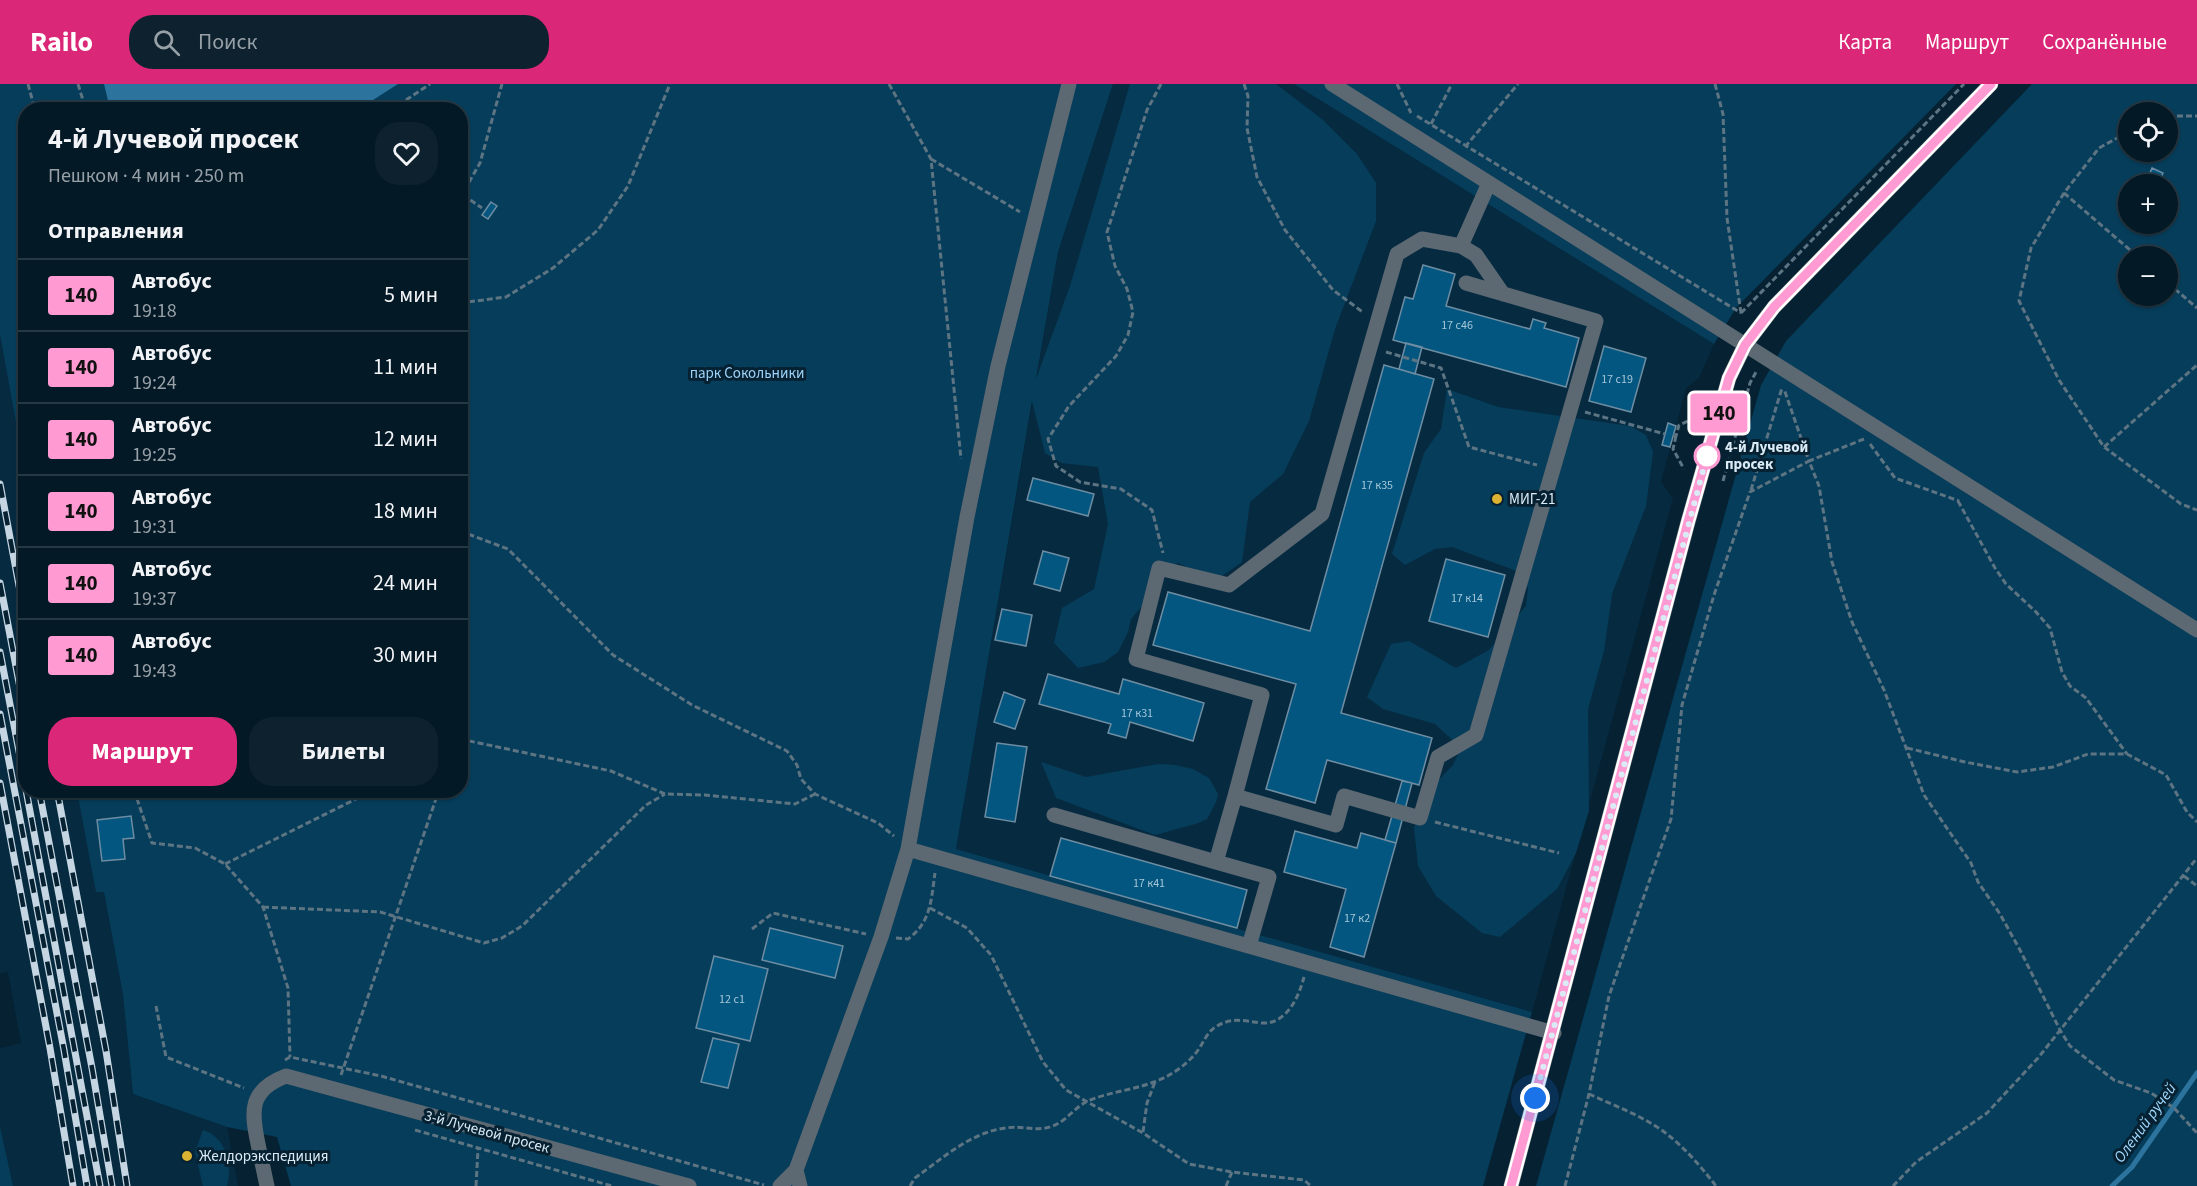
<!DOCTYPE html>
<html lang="ru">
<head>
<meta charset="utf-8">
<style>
	body { margin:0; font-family:"Source Sans 3",sans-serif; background:#0d222e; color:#f1f3f6; height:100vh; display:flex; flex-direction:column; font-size:22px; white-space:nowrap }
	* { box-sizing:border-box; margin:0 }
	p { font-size:20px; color:#97a0a7 }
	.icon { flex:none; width:33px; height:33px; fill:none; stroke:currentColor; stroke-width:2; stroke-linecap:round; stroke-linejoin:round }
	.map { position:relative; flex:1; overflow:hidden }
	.sheet { position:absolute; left:18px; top:18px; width:450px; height:696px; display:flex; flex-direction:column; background:#041926; border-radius:24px; box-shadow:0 2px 4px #0004,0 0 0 2px #253843 }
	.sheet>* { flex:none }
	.badge { padding:0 12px; border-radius:4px; font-size:21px; line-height:39px }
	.tools { position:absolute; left:2118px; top:18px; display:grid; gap:12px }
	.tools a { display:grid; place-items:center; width:60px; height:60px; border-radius:50%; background:#041926; box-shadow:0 2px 4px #0004,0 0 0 2px #253843; font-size:30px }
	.you { position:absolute; width:30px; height:30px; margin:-15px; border:4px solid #fff; border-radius:50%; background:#1a73e8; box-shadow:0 0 0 9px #1a73e833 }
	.map>.badge { position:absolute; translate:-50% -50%; box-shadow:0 0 0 3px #fff }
	h2 { padding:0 30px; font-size:22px; line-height:54px }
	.round { display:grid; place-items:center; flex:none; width:63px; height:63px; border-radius:24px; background:#0d222e }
	.summary { display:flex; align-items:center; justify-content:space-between; height:102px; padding:0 30px }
	h1 { font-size:28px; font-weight:700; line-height:45px }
	.cta { display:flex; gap:12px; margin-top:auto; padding:12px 30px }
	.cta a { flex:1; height:69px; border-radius:24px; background:#db2777; color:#fff; font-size:24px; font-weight:700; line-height:69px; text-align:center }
	.cta a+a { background:#0d222e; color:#f1f3f6 }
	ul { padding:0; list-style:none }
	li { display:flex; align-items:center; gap:18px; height:72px; padding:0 30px; border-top:2px solid #253843 }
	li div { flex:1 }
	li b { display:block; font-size:22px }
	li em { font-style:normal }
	li .badge { min-width:66px; font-weight:700; text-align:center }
	header { display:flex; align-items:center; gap:36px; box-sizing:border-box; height:84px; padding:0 30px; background:#db2777; color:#fff }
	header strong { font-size:28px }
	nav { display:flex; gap:33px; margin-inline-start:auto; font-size:21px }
	.search { width:420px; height:54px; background:#0d222e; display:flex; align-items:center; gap:15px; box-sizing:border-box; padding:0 21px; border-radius:24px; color:#97a0a7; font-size:22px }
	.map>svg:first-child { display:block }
	.built { fill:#062b41 }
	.green { fill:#063d5a; fill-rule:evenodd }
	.water { fill:#2c739d }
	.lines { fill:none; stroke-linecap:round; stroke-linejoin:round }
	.stream { stroke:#2c739d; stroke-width:5 }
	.building { fill:#02567f; stroke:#6f8da2; stroke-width:1.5 }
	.path { stroke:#5d7483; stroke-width:3; stroke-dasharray:6 3; stroke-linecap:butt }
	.minor { stroke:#5d6972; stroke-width:15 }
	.rail-casing { stroke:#c5d6e2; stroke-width:7 }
	.rail { stroke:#052132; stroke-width:4.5; stroke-dasharray:14; stroke-linecap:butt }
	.line-casing { stroke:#fff; stroke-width:14 }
	.line { stroke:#ff9ad2; stroke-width:9 }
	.walk { stroke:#dbebf6; stroke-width:6; stroke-dasharray:0 10.8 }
	.stop-dot { fill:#fff; stroke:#ff9ad2; stroke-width:3 }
	.poi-dot { fill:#dcb233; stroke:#052132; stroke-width:2 }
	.labels { text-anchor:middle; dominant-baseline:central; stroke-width:6; stroke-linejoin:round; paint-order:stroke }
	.number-label { font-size:12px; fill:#a5c6d8 }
	.park-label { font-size:15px; fill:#9ed3f9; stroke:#052132 }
	.stop-label { font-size:15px; font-weight:bold; fill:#dbebf6; stroke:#052132; text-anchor:start }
	.poi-label { font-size:15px; fill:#dbebf6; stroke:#052132; text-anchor:start }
	.street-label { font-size:15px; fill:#dbebf6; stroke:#052132 }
	.water-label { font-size:16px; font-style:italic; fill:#a0d6fb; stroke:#052132 }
</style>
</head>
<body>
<header>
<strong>Railo</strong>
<div class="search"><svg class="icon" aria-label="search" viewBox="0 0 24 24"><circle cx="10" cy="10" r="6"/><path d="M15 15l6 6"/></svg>Поиск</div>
<nav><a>Карта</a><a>Маршрут</a><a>Сохранённые</a></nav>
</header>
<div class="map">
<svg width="2197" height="1102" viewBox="0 0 2197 1102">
	<rect width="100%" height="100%" fill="#052132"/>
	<path class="built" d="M 1113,0 L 1294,0 L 1714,260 L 1699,294 L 1686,304 L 1661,398 L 1673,414 L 1532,928 L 956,765 L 1058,168 Z
		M 0,251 L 25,388 L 26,706 L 85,707 L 123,911 L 133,1010 L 227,1043 L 238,1102 L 0,1102 L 0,964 L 21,959 L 8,888 L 0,889 Z"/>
	<path class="green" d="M 0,0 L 1113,0 L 1058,168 L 1036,295 L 1070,202 L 1130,0 L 1276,0 L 1323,36 L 1357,70 L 1376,99 L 1376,137 L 1335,245 L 1309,337 L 1283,390 L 1250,418 L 1242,478 L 1222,492 L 1195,487 L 1178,479 L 1162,490 L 1143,521 L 1131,535 L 1128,548 L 1118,568 L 1104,578 L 1078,584 L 1054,559 L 1062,524 L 1094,505 L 1108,440 L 1098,383 L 1062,379 L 1045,369 L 1032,317 L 956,765 L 1532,928 L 1483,1102 L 291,1102 L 277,1053 L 227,1043 L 133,1010 L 123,911 L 104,808 L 96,808 L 77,707 L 460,706 L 460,26 L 26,26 L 25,388 L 0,251 Z
		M 1294,0 L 1956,0 L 1736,224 L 1714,260 Z
		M 2032,0 L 2197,0 L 2197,1102 L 1536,1102 L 1761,301 L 1786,257 ZM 2128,28 L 2168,28 L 2168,68 L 2128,68 ZM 2128,100 L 2168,100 L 2168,140 L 2128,140 ZM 2128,172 L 2168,172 L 2168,212 L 2128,212 Z
		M 1447,305 L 1498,323 L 1630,342 L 1646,351 L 1653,368 L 1646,422 L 1612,510 L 1604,567 L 1588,625 L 1589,727 L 1576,769 L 1557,805 L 1500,853 L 1482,849 L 1436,812 L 1418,782 L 1414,744 L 1428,707 L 1453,681 L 1461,664 L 1435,640 L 1383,625 L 1367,613 L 1391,560 L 1409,557 L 1456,584 L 1489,566 L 1526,522 L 1528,504 L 1519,488 L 1452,463 L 1435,465 L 1405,481 L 1392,470 L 1424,369 L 1441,345 Z
		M 1041,678 L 1086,693 L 1158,680 L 1175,681 L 1193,685 L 1209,694 L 1218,710 L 1216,718 L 1207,735 L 1199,739 L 1155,751 L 1056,714 Z
		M 0,1043 L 13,1102 L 0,1102 Z
		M 203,1046 C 226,1053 233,1081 227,1102 L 203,1102 L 195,1068 Z"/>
	<path class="water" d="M 104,0 L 398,0 L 359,25 L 110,25 Z"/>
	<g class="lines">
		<path class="stream" d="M 2112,1102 L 2132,1083 L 2197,989"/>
	</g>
	<path class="building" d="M 2152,84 L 2163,89 L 2158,99 L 2148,94 Z
		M 491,118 L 497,122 L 488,135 L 482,131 Z
		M 1423,181 L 1455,190 L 1446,222 L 1530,245 L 1533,235 L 1546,239 L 1544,244 L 1579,254 L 1566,303 L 1393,256 L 1405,213 L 1413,215 Z
		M 1406,259 L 1422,263 L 1415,290 L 1399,285 Z
		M 1604,262 L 1646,274 L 1631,328 L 1589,317 Z
		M 1384,281 L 1434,295 L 1341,629 L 1432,654 L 1419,701 L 1327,676 L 1315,719 L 1266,705 L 1296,600 L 1153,561 L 1168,508 L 1310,547 Z
		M 1668,339 L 1676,342 L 1670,363 L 1662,361 Z
		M 1033,394 L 1094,410 L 1088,432 L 1027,416 Z
		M 1043,467 L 1069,474 L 1060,507 L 1034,500 Z
		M 1446,475 L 1505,491 L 1488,553 L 1429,537 Z
		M 1002,525 L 1032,531 L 1026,562 L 995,556 Z
		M 1048,590 L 1119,610 L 1123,595 L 1204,619 L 1193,657 L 1130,638 L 1126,654 L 1108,649 L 1111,640 L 1039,620 Z
		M 1004,608 L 1025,616 L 1015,645 L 994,638 Z
		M 997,659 L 1027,663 L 1015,738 L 985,733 Z
		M 1402,697 L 1412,699 L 1396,759 L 1385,756 Z
		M 131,732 L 134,754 L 123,755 L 125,775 L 102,777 L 97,736 Z
		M 1295,747 L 1357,764 L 1361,749 L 1396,759 L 1364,873 L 1330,863 L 1346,805 L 1284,788 Z
		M 1061,754 L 1247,806 L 1237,844 L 1050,792 Z
		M 770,844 L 843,862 L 835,894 L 762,876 Z
		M 714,872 L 768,885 L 750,957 L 696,944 Z
		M 713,954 L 739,960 L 728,1004 L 701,998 Z"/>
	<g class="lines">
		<path class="path" d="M 28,0 L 35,26
			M 78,0 L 86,26
			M 889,0 L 931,75 L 961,375
			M 1161,0 L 1147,26 L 1107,148 L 1115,182 L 1127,205 L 1133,228 L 1128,251 L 1116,272 L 1069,322 L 1048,355 L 1056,382 L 1080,398 L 1121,405 L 1152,426 L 1163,469
			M 1244,0 L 1248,12 L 1247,44 L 1257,93 L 1285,146 L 1333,206 L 1364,229
			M 1397,0 L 1411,29
			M 1715,0 L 1723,30 L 1727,134 L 1741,229
			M 391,26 L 430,0
			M 1417,32 L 1741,229
			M 2168,32 L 2197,32
			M 1431,40 L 1452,0
			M 2128,48 L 2099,64 L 2064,109 L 2031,164 L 2019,217 L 2059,296 L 2104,363 L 2181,420 L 2197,426
			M 1465,63 L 1518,0
			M 931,75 L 1020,128
			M 2064,109 L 2137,172
			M 463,111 L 482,124
			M 460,114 L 480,79 L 502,0
			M 460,159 L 466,176 L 460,199
			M 2168,199 L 2197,224
			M 460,219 L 506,213 L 553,184 L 598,146 L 628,102 L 670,0
			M 1741,229 L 1964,0
			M 1386,268 L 1441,284 L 1469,363 L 1537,381
			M 1585,328 L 1665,350
			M 1673,352 L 1676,352 L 1679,341 L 1697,333
			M 1676,352 L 1673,365 L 1684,385
			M 1864,355 L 1809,377 L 1819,402 L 1832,478 L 1852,538 L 1884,606 L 1924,711 L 1971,779 L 1978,798 L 2000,830 L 2020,866 L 2060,946 L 2070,962 L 2114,996 L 2151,1009 L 2174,1024 L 2197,1049
			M 1870,360 L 1895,394 L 1959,417
			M 2104,363 L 2197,281
			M 1723,397 L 1750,299 L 1756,288
			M 1751,406 L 1782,304
			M 1958,417 L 1995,484 L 2006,500 L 2036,528 L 2050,544 L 2062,588 L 2070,602 L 2086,614 L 2127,670
			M 460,447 L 508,465 L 613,571 L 692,621 L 787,667 L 797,681 L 801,695 L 815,710 L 878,739 L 894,752
			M 460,553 L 466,577 L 460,626
			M 460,655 L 611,687 L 665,710 L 705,711 L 795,720 L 815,710
			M 1907,664 L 1965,678 L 2017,688 L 2053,683 L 2088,670 L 2127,670 L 2166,691 L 2187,728 L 2197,738
			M 134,706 L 152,759 L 195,764 L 225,780 L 263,823 L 288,904 L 290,973
			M 1435,738 L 1559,769
			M 225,780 L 374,706
			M 2184,792 L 2197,802
			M 263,823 L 380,828 L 484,859 L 502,854 L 522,842 L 646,721 L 665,710
			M 930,824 L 967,844 L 991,871 L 1043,978 L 1066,1006 L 1143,1049 L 1189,1080 L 1232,1088 L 1304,1096 L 1311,1102
			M 752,845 L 773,829 L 866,850
			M 896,854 L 908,855 C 931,838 931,817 935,789
			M 156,922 L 166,973 L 244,1004
			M 285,976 L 290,973 L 381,992 L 764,1101
			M 341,991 L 439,706
			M 1589,1010 C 1615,1022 1646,1033 1668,1051 C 1686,1065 1702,1084 1716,1102
			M 415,1046 L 612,1102
			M 1143,1048 L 1147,1019 L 1155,998
			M 476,1102 L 478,1065
			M 910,1102 L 915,1094 C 943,1074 971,1048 1006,1044 C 1022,1041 1039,1049 1055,1041 C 1067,1036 1076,1022 1088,1017 C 1109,1008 1133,1006 1154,998 C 1169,993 1185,982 1195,970 C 1203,961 1206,948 1217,942 C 1232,933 1245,937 1261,939 C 1287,941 1299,912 1304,893
			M 1226,1102 L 1232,1088
			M 1565,1102 L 1589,1010 L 1609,912 L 1671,735 L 1682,621 L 1714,511 L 1750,408 L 1809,377 L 1784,305
			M 1893,1102 L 1916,1078 L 1987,1029 L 2038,974 L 2197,774"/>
		<path class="minor" d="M 1332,0 L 2197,546
			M 1461,162 L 1489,99
			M 1235,712 L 1262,611 L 1136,575 L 1159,484 L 1229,501 L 1322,430 L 1397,170 L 1422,155 L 1461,162 L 1476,171 L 1503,210
			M 1054,731 L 1216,778
			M 908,765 L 1554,949
			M 1249,862 L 1269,793 L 1216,778 L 1235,712 L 1336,741 L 1344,712 L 1420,734 L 1438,673 L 1476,651 L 1596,237 L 1466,199
			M 796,1086 L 881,853 L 908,765 L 967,433 L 998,282 L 1069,0
			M 267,1102 C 264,1088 261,1074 258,1060 C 251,1027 249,1006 286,992 L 689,1102
			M 780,1102 L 796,1086 L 800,1102
			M 1511,1102 L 1688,438 L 1729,294 L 1745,261 L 1774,223 L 1991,0"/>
		<g class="rail-casing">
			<path id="rail" d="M 0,400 L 26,539
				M 0,499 L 26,635
				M 0,568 L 26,704
				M 0,630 L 64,966 L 87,1102
				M 0,699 L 50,964 L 73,1102
				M 26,706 L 100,1102
				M 39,706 L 92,984 L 112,1102
				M 57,706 L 106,967 L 127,1102"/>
		</g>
		<use href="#rail" class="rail"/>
	</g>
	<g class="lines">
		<g class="line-casing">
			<path id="line" d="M 1511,1102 L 1688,438 L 1729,294 L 1745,261 L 1774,223 L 1991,0"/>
		</g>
		<use href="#line" class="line"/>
		<path class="walk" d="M 1535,1014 L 1707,372"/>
	</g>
	<circle class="stop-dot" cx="1707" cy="372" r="12"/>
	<g class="poi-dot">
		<circle cx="1497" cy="415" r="6"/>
		<circle cx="187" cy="1072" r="6"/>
	</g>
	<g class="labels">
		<g class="number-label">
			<text x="1457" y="241">17 с46</text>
			<text x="1617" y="295">17 с19</text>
			<text x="1377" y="401">17 к35</text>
			<text x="1467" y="514">17 к14</text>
			<text x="1137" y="629">17 к31</text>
			<text x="1149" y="799">17 к41</text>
			<text x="1357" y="834">17 к2</text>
			<text x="732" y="915">12 c1</text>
		</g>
		<g class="park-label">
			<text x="747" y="289">парк Сокольники</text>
		</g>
		<g class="stop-label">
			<text x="1725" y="363">4-й Лучевой<tspan x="1725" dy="17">просек</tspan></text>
		</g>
		<g class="poi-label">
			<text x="1509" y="415">МИГ-21</text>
			<text x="199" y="1072">Желдорэкспедиция</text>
		</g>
		<g class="street-label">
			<text transform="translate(487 1048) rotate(15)">3-й Лучевой просек</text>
		</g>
		<g class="water-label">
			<text transform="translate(2145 1039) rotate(-54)">Олений ручей</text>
		</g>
	</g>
</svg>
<div class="tools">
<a><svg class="icon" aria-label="locate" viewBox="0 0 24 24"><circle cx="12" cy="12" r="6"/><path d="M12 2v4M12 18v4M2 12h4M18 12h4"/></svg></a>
<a>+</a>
<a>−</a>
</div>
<div class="you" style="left:1535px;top:1014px"></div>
<b class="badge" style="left:1719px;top:329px;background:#ff9ad2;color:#111">140</b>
<section class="sheet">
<div class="summary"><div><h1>4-й Лучевой просек</h1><p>Пешком · 4 мин · 250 m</p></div><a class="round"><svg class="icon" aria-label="heart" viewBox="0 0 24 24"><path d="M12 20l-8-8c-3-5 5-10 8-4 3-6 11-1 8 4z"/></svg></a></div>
<h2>Отправления</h2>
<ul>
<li><span class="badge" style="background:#ff9ad2;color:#111">140</span><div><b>Автобус</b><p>19:18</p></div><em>5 мин</em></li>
<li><span class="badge" style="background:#ff9ad2;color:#111">140</span><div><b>Автобус</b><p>19:24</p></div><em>11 мин</em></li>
<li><span class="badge" style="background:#ff9ad2;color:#111">140</span><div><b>Автобус</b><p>19:25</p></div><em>12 мин</em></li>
<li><span class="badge" style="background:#ff9ad2;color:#111">140</span><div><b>Автобус</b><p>19:31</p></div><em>18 мин</em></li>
<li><span class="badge" style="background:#ff9ad2;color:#111">140</span><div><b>Автобус</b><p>19:37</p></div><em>24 мин</em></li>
<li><span class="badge" style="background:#ff9ad2;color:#111">140</span><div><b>Автобус</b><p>19:43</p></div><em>30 мин</em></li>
</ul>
<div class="cta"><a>Маршрут</a><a>Билеты</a></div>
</section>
</div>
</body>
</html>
